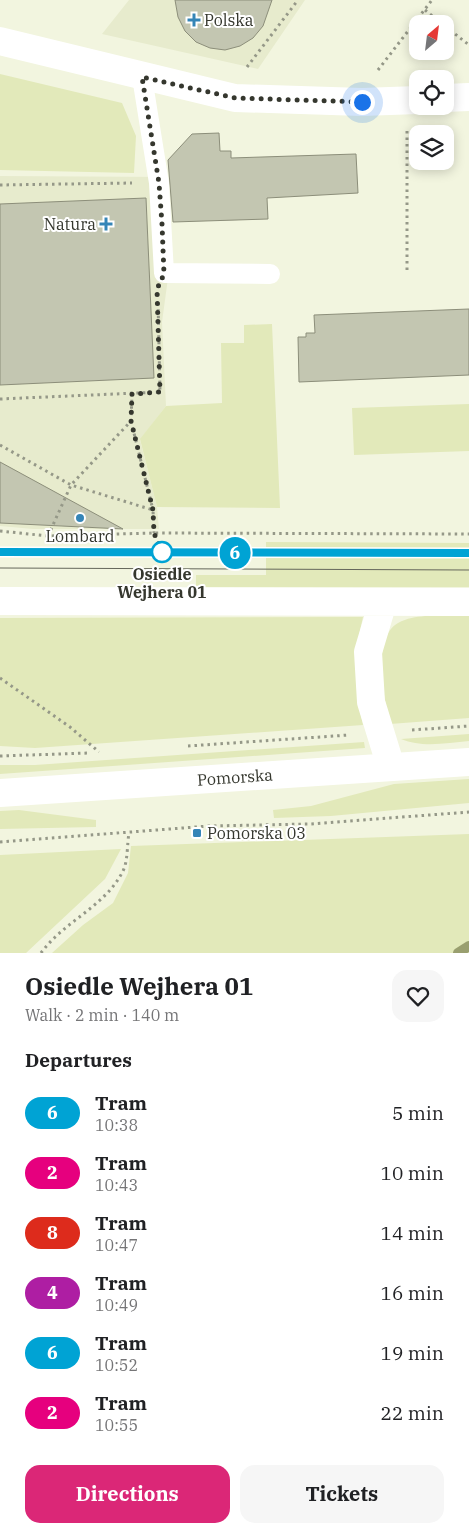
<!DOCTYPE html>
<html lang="en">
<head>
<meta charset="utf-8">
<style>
	body { margin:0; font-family:"IBM Plex Serif",serif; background:#f6f6f6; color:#202124; height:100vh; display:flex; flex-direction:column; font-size:19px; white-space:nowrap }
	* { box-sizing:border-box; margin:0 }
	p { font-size:16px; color:#757577 }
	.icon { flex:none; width:28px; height:28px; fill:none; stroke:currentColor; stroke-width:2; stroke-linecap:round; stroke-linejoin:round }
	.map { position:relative; height:953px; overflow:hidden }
	.details { display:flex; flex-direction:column; background:#fff; flex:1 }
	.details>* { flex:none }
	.badge { padding:0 10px; border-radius:16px; font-size:18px; line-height:32px }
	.needle { width:32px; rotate:28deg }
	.tools { position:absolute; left:409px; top:15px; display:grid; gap:10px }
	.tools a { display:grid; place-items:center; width:45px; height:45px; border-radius:10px; background:#fff; box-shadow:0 2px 12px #0003; font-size:25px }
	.you { position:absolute; width:25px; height:25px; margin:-12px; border:4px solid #fff; border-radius:50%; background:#1a73e8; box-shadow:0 0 0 8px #1a73e833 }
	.map>.badge { position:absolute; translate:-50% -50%; box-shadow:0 0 0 2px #fff }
	h2 { padding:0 25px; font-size:19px; line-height:45px }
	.round { display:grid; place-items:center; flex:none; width:52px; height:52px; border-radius:15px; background:#f6f6f6 }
	.head { display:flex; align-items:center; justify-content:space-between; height:85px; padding:0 25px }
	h1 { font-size:24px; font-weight:800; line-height:38px }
	.cta { display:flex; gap:10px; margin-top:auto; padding:10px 25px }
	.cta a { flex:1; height:58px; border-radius:15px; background:#db2777; color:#fff; font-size:20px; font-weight:800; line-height:58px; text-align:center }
	.cta a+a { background:#f6f6f6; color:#202124 }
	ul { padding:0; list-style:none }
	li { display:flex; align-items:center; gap:15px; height:60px; padding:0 25px }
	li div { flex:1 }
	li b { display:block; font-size:19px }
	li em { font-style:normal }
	li .badge { min-width:55px; font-weight:700; text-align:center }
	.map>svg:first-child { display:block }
	.built { fill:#e7ebcd }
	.green { fill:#e2e9ba }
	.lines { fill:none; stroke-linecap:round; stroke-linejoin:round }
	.stream { stroke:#999f6f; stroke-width:10 }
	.building { fill:#c3c6b1; stroke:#8c8e7a }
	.path { stroke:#959888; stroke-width:3; stroke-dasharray:2.5 4; stroke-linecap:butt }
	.service { stroke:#fff; stroke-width:20 }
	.minor { stroke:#fff; stroke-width:28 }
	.tertiary { stroke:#fff; stroke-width:28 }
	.tram { stroke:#65675b; stroke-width:1 }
	.line-casing { stroke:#fff; stroke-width:11 }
	.line { stroke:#00a3d4; stroke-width:8 }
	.walk { stroke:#35372e; stroke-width:5; stroke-dasharray:0 9 }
	.poi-dot { fill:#3585b7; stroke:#fff; stroke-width:2 }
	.stop-dot { fill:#fff; stroke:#00a3d4; stroke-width:2.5 }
	.labels { text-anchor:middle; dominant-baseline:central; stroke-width:4; stroke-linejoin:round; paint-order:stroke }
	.poi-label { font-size:16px; fill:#35372e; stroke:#fff; text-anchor:start }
	.stop-label { font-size:16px; font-weight:bold; fill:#35372e; stroke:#fff }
	.street-label { font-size:16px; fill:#35372e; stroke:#fff }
</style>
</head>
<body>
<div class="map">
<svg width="469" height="953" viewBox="0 0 469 953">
	<rect width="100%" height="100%" fill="#f2f5df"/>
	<path class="built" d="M 129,0 L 305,0 L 258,69 L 102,34 Z
		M 0,176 L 168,177 L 171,256 L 162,322 L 166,406 L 140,440 L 157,507 L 159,529 L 33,529 L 0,526 Z"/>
	<path class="green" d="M 0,74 L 122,103 L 136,136 L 134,173 L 0,170 Z
		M 272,324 L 280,508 L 157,507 L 140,439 L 166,406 L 222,403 L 221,343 L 244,343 L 244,325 Z
		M 469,404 L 469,451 L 354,455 L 352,408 Z
		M 266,542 L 469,543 L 469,587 L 196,587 L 196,575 L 266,575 Z
		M 425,616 L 469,616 L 469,718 L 390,724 C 384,699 371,638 398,623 C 407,618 416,617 425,616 Z
		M 363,617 C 354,652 355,690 363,725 L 35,748 L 0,746 L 0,618 Z
		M 469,734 L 469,741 C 447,743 422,748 401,739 Z
		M 364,742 L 365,748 L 0,774 L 0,765 L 35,765 Z
		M 469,779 L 469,803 L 331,816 L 274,818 L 273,810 L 311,806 L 394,784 Z
		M 19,810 L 96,820 L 96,827 L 0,829 L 0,811 Z
		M 469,834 L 469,953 L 52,953 L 83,925 L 113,903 L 128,873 L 131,846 Z
		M 121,849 L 105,879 L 26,953 L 0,953 L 0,855 Z"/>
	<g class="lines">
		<path class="stream" d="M 458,953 L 469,946"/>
	</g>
	<path class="building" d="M 175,0 L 272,0 L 263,26 L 253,38 L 240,46 L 225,50 L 210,48 L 196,42 L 185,31 L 178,17 Z
		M 219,133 L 220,151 L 231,151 L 231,158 L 356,154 L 358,193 L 267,198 L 268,219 L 173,222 L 168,160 L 192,134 Z
		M 146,198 L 154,378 L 0,385 L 0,204 Z
		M 469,309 L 469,375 L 299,382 L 298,337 L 306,337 L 306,333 L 315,333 L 314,315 Z
		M 0,462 L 123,529 L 0,523 Z"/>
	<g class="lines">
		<path class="path" d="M 425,10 L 442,24
			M 445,26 L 469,45
			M 247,67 L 298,0
			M 378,70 L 432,0
			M 0,185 L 132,183
			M 407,270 L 407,131
			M 0,399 L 160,392 L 158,300
			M 131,421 L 153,510
			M 0,445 L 71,485 L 153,510 L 154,533
			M 0,531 L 48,536 L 154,533 L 469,534
			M 48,536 L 71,485 L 131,421 L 132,394
			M 0,678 L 70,727 L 99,752
			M 412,730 L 469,726
			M 188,746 L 349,735
			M 0,756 L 89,753
			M 0,842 L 209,826 L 310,824 L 469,812
			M 41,953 C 64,921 105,907 123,871 C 128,861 127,844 129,833"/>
		<path class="service" d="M 142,77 L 159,183 L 164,273 L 270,274"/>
		<path class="minor" d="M 0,41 L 235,98 L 362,102 L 418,100
			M 445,98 L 469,97"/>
		<path class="tertiary" d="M 0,601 L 469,602
			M 383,602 L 368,652 L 371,702 L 391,767
			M 0,793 L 469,762"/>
		<path class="tram" d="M 0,552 L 469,553
			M 0,568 L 469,570"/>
	</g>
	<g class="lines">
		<g class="line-casing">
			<path id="line" d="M 0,552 L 469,553"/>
		</g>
		<use href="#line" class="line"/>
		<path class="walk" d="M 162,552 L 154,533 L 153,510 L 131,421 L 132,394 L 160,392 L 157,289 L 164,274 L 162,224 L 159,183 L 142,77 L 235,98 L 362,102"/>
	</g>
	<g class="poi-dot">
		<path d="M191.5 12.5h5v5h5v5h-5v5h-5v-5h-5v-5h5z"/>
		<path d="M103.5 216.5h5v5h5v5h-5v5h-5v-5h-5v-5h5z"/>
		<circle cx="80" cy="518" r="5"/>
		<rect x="192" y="828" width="10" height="10" rx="2.5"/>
	</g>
	<circle class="stop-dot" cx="162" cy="552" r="10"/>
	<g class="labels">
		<g class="poi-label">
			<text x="204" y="20">Polska</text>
			<text x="96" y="224" text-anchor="end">Natura</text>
			<text x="80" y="536" text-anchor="middle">Lombard</text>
			<text x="207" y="833">Pomorska 03</text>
		</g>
		<g class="stop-label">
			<text x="162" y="574">Osiedle<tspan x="162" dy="18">Wejhera 01</tspan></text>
		</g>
		<g class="street-label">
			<text transform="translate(235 777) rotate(-4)">Pomorska</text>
		</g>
	</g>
</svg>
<div class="tools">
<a><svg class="needle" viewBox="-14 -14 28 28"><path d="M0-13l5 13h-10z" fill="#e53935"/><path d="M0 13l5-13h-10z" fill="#757577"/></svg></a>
<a><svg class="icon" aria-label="locate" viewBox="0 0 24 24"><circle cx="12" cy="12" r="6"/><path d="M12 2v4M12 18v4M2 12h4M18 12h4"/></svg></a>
<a><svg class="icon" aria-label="layers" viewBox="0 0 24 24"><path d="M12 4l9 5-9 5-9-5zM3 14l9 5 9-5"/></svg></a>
</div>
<div class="you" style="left:362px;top:102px"></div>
<b class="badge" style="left:235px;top:553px;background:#00a3d4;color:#fff">6</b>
</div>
<section class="details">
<div class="head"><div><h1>Osiedle Wejhera 01</h1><p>Walk · 2 min · 140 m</p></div><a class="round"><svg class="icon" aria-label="heart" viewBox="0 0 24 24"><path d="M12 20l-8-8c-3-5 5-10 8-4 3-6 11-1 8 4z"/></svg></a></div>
<h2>Departures</h2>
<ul>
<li><span class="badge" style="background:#00a3d4;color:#fff">6</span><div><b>Tram</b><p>10:38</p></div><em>5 min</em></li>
<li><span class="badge" style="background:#e6007e;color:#fff">2</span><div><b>Tram</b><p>10:43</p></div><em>10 min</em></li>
<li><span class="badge" style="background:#dd2b1c;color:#fff">8</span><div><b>Tram</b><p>10:47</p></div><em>14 min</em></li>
<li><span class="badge" style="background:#ae1ea3;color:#fff">4</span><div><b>Tram</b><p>10:49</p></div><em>16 min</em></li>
<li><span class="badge" style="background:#00a3d4;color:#fff">6</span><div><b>Tram</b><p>10:52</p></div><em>19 min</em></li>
<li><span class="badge" style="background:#e6007e;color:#fff">2</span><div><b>Tram</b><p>10:55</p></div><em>22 min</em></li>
</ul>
<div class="cta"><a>Directions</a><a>Tickets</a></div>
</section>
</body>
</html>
